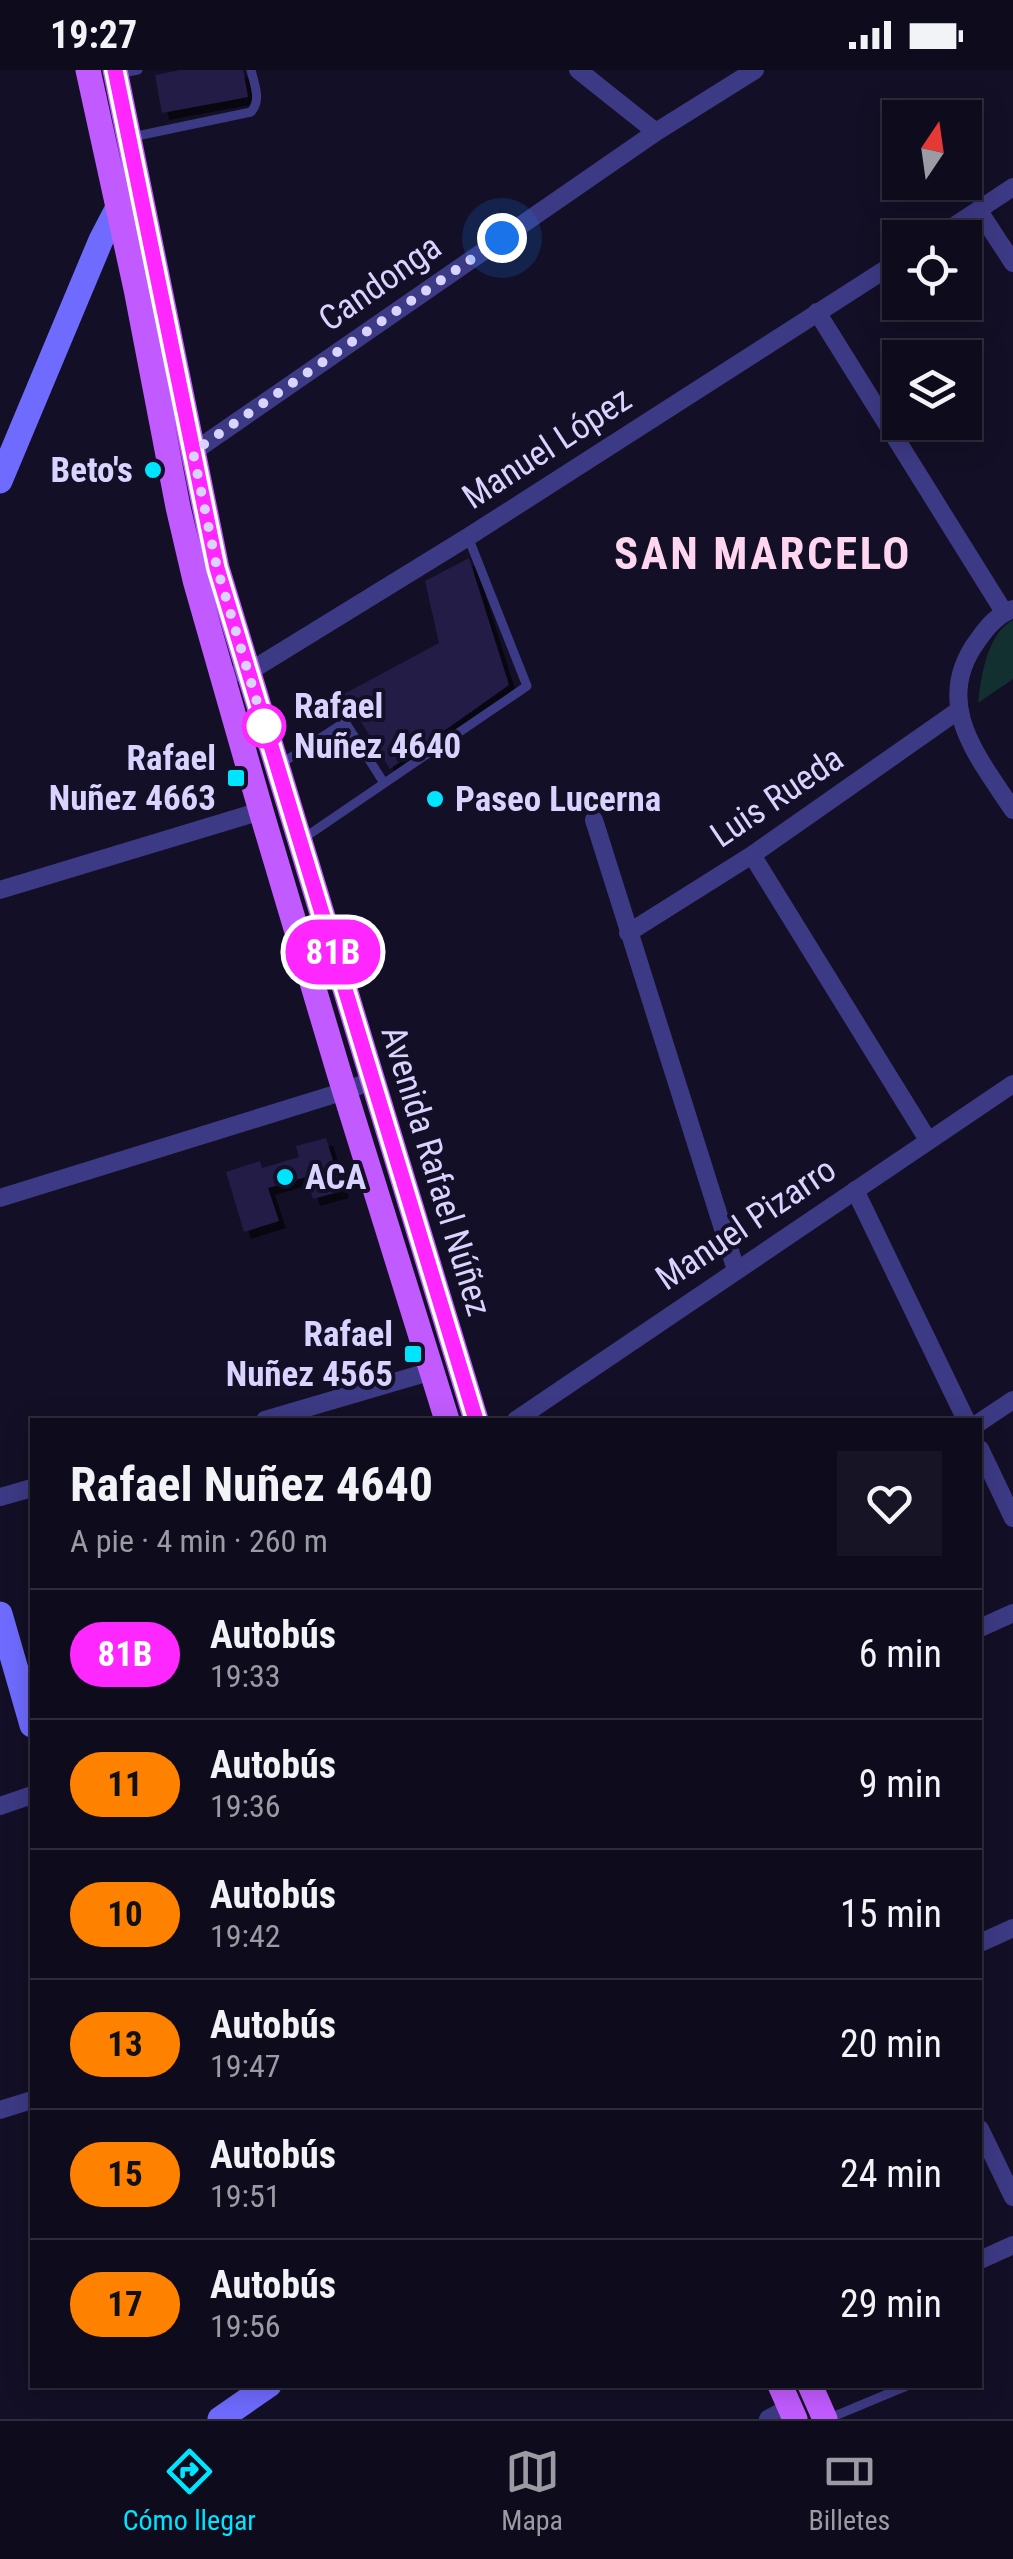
<!DOCTYPE html>
<html lang="es">
<head>
<meta charset="utf-8">
<style>
	body { margin:0; font-family:"Roboto Condensed",sans-serif; background:#171425; color:#f1f3f6; height:100vh; display:flex; flex-direction:column; font-size:38px; white-space:nowrap }
	* { box-sizing:border-box; margin:0 }
	p { font-size:32px; color:#9b9ba3 }
	.icon { flex:none; width:55px; height:55px; fill:none; stroke:currentColor; stroke-width:2; stroke-linecap:round; stroke-linejoin:round }
	.map { position:relative; flex:1; overflow:hidden }
	.sheet { position:absolute; left:30px; top:1348px; width:952px; height:970px; display:flex; flex-direction:column; background:#0e0b1c; border-radius:0px; box-shadow:0 5px 25px #0003,0 0 0 2px #2e2b3b }
	.sheet>* { flex:none }
	.badge { padding:0 20px; border-radius:32px; font-size:35px; line-height:65px }
	.needle { width:65px; rotate:13deg }
	.buttons { position:absolute; left:882px; top:30px; display:grid; gap:20px }
	.buttons a { display:grid; place-items:center; width:100px; height:100px; border-radius:0px; background:#0e0b1c; box-shadow:0 5px 25px #0003,0 0 0 2px #2e2b3b; font-size:50px }
	.you { position:absolute; width:50px; height:50px; margin:-25px; border:8px solid #fff; border-radius:50%; background:#1a73e8; box-shadow:0 0 0 15px #1a73e833 }
	.map>.badge { position:absolute; translate:-50% -50%; box-shadow:0 0 0 5px #fff }
	.round { display:grid; place-items:center; flex:none; width:105px; height:105px; border-radius:0px; background:#171425 }
	.headline { display:flex; align-items:center; justify-content:space-between; height:170px; padding:0 40px }
	h1 { font-size:48px; font-weight:700; line-height:75px }
	ul { padding:0; list-style:none }
	li { display:flex; align-items:center; gap:30px; height:130px; padding:0 40px; border-top:2px solid #2e2b3b }
	li div { flex:1 }
	li b { display:block; font-size:38px }
	li em { font-style:normal }
	li .badge { min-width:110px; font-weight:700; text-align:center }
	.status { display:flex; justify-content:space-between; align-items:center; height:70px; padding:0 50px; background:#0e0b1c; direction:ltr }
	.status svg { height:28px; fill:currentColor }
	.tabs { display:flex; justify-content:space-around; align-items:center; height:140px; border-top:2px solid #2e2b3b; background:#0e0b1c; font-size:28px; color:#9b9ba3 }
	.tabs a { display:grid; justify-items:center; gap:5px }
	.tabs .current { color:#00e5ff }
	.map>svg:first-child { display:block }
	.green { fill:#12302f }
	.building { fill:#241b47; filter:url(#shadow) }
	.lines { fill:none; stroke-linecap:round; stroke-linejoin:round }
	.lane { stroke:#3d3a85; stroke-width:9 }
	.street { stroke:#3d3a85; stroke-width:18 }
	.secondary { stroke:#6f6bff; stroke-width:25 }
	.primary { stroke:#c25bff; stroke-width:25 }
	.line-casing { stroke:#fff; stroke-width:22 }
	.line { stroke:#fe27ff; stroke-width:15 }
	.walk { stroke:#d9d4ff; stroke-width:10; stroke-dasharray:0 18 }
	.poi-dot { fill:#00e5ff; stroke:#130f26; stroke-width:4 }
	.stop-dot { fill:#fff; stroke:#fe27ff; stroke-width:5 }
	.labels { text-anchor:middle; dominant-baseline:central; stroke-width:8; stroke-linejoin:round; paint-order:stroke }
	.street-label { font-size:35px; fill:#d9d4ff; stroke:#130f26 }
	.poi-label { font-size:35px; font-weight:bold; fill:#d9d4ff; stroke:#130f26; text-anchor:end }
	.stop-label { font-size:35px; font-weight:bold; fill:#d9d4ff; stroke:#130f26; text-anchor:start }
	.district-label { font-size:45px; font-weight:bold; letter-spacing:2.5px; fill:#ffd6f0; stroke:#130f26 }
</style>
</head>
<body>
<div class="status"><b>19:27</b><svg viewBox="0 0 49 12"><path d="M0 12V9h3v3zM5 12V6h3v6zM10 12V3h3v9zM15 12V0h3v12zM26 1h20v11H26zM47 4h2v5h-2z"/></svg></div>
<div class="map">
<svg width="1013" height="2349" viewBox="0 0 1013 2349">
	<defs>
		<filter id="shadow"><feDropShadow dx="7" dy="7" stdDeviation="0" flood-color="#0009"/></filter>
	</defs>
	<rect width="100%" height="100%" fill="#130f26"/>
	<path class="green" d="M 1013,550 L 1013,609 L 978,633 C 981,606 987,564 1013,550 Z"/>
	<path class="building" d="M 180,0 L 243,0 L 248,27 L 162,43 L 155,5 Z
		M 469,488 L 509,615 L 390,699 L 344,624 L 439,573 L 425,511 Z
		M 326,1068 L 342,1121 L 313,1129 L 306,1107 L 268,1118 L 279,1151 L 244,1162 L 226,1102 L 260,1091 L 262,1098 L 299,1087 L 296,1076 Z"/>
	<g class="lines">
		<path class="lane" d="M 116,4 L 138,0
			M 132,67 L 251,42 C 262,30 254,14 251,0
			M 282,693 L 345,652 L 384,713
			M 301,770 L 527,616 L 468,467
			M 830,2348 L 909,2315"/>
		<path class="street" d="M 578,0 L 656,62
			M 979,141 L 1013,193
			M 936,168 L 1013,117
			M 817,242 L 1004,542
			M 193,382 L 656,62 L 755,0
			M 1013,539 C 997,545 987,557 978,570 C 931,633 978,687 1013,740
			M 239,603 L 260,595 L 468,467 L 900,190
			M 594,750 L 736,1200
			M 752,785 L 928,1070
			M 0,820 L 261,741
			M 628,863 L 752,785 L 959,640
			M 855,1120 L 966,1350
			M 0,1128 L 345,1021 L 371,1011
			M 265,1350 L 432,1301
			M 516,1350 L 1013,1014
			M 980,1352 L 1013,1330
			M 980,1379 L 1013,1448
			M 0,1427 L 32,1418
			M 980,1558 L 1013,1543
			M 0,1736 L 32,1725
			M 980,1873 L 1013,1858
			M 0,2040 L 32,2030
			M 980,2059 L 1013,2127
			M 980,2190 L 1013,2175
			M 768,2349 L 790,2337"/>
		<path class="secondary" d="M 0,411 L 101,170 L 125,124
			M 0,1544 L 32,1655
			M 220,2349 L 269,2315"/>
		<path class="primary" d="M 88,0 L 136,219 L 178,437 L 195,510 L 261,741 L 339,1003 L 447,1350
			M 115,0 L 217,498 L 476,1350
			M 780,2315 L 795,2349
			M 810,2315 L 825,2349"/>
	</g>
	<g class="lines">
		<g class="line-casing">
			<path id="line" d="M 115,0 L 217,498 L 476,1350"/>
		</g>
		<use href="#line" class="line"/>
		<path class="walk" d="M 264,656 L 268,669 L 217,498 L 193,382 L 502,168"/>
	</g>
	<g class="poi-dot">
		<circle cx="153" cy="400" r="10"/>
		<rect x="226" y="698" width="20" height="20" rx="5"/>
		<circle cx="435" cy="729" r="10"/>
		<circle cx="285" cy="1107" r="10"/>
		<rect x="403" y="1274" width="20" height="20" rx="5"/>
	</g>
	<circle class="stop-dot" cx="264" cy="656" r="20"/>
	<g class="labels">
		<g class="street-label">
			<text transform="translate(380 213) rotate(-35)">Candonga</text>
			<text transform="translate(547 378) rotate(-33)">Manuel López</text>
			<text transform="translate(777 727) rotate(-34)">Luis Rueda</text>
			<text transform="translate(436 1101) rotate(73)">Avenida Rafael Núñez</text>
			<text transform="translate(746 1154) rotate(-34)">Manuel Pizarro</text>
		</g>
		<g class="poi-label">
			<text x="133" y="400">Beto's</text>
			<text x="216" y="688">Rafael<tspan x="216" dy="40">Nuñez 4663</tspan></text>
			<text x="455" y="729" text-anchor="start">Paseo Lucerna</text>
			<text x="305" y="1107" text-anchor="start">ACA</text>
			<text x="393" y="1264">Rafael<tspan x="393" dy="40">Nuñez 4565</tspan></text>
		</g>
		<g class="stop-label">
			<text x="294" y="636">Rafael<tspan x="294" dy="40">Nuñez 4640</tspan></text>
		</g>
		<g class="district-label">
			<text x="763" y="483">SAN MARCELO</text>
		</g>
	</g>
</svg>
<div class="buttons">
<a><svg class="needle" viewBox="-14 -14 28 28"><path d="M0-13l5 13h-10z" fill="#e53935"/><path d="M0 13l5-13h-10z" fill="#9b9ba3"/></svg></a>
<a><svg class="icon" aria-label="locate" viewBox="0 0 24 24"><circle cx="12" cy="12" r="6"/><path d="M12 2v4M12 18v4M2 12h4M18 12h4"/></svg></a>
<a><svg class="icon" aria-label="layers" viewBox="0 0 24 24"><path d="M12 4l9 5-9 5-9-5zM3 14l9 5 9-5"/></svg></a>
</div>
<div class="you" style="left:502px;top:168px"></div>
<b class="badge" style="left:333px;top:882px;background:#fe27ff;color:#fff">81B</b>
<section class="sheet">
<div class="headline"><div><h1>Rafael Nuñez 4640</h1><p>A pie · 4 min · 260 m</p></div><a class="round"><svg class="icon" aria-label="heart" viewBox="0 0 24 24"><path d="M12 20l-8-8c-3-5 5-10 8-4 3-6 11-1 8 4z"/></svg></a></div>
<ul>
<li><span class="badge" style="background:#fe27ff;color:#fff">81B</span><div><b>Autobús</b><p>19:33</p></div><em>6 min</em></li>
<li><span class="badge" style="background:#ff8100;color:#111">11</span><div><b>Autobús</b><p>19:36</p></div><em>9 min</em></li>
<li><span class="badge" style="background:#ff8100;color:#111">10</span><div><b>Autobús</b><p>19:42</p></div><em>15 min</em></li>
<li><span class="badge" style="background:#ff8100;color:#111">13</span><div><b>Autobús</b><p>19:47</p></div><em>20 min</em></li>
<li><span class="badge" style="background:#ff8100;color:#111">15</span><div><b>Autobús</b><p>19:51</p></div><em>24 min</em></li>
<li><span class="badge" style="background:#ff8100;color:#111">17</span><div><b>Autobús</b><p>19:56</p></div><em>29 min</em></li>
</ul>
</section>
</div>
<nav class="tabs">
<a class="current"><svg class="icon" aria-label="directions" viewBox="0 0 24 24"><path d="M12 3l9 9-9 9-9-9zM9 14v-3h6M13 9l2 2-2 2"/></svg>Cómo llegar</a>
<a><svg class="icon" aria-label="map" viewBox="0 0 24 24"><path d="M3 6l6-2 6 2 6-2v14l-6 2-6-2-6 2zM9 4v14M15 6v14"/></svg>Mapa</a>
<a><svg class="icon" aria-label="tickets" viewBox="0 0 24 24"><path d="M3 7h18v10H3zM15 7v10"/></svg>Billetes</a>
</nav>
</body>
</html>
